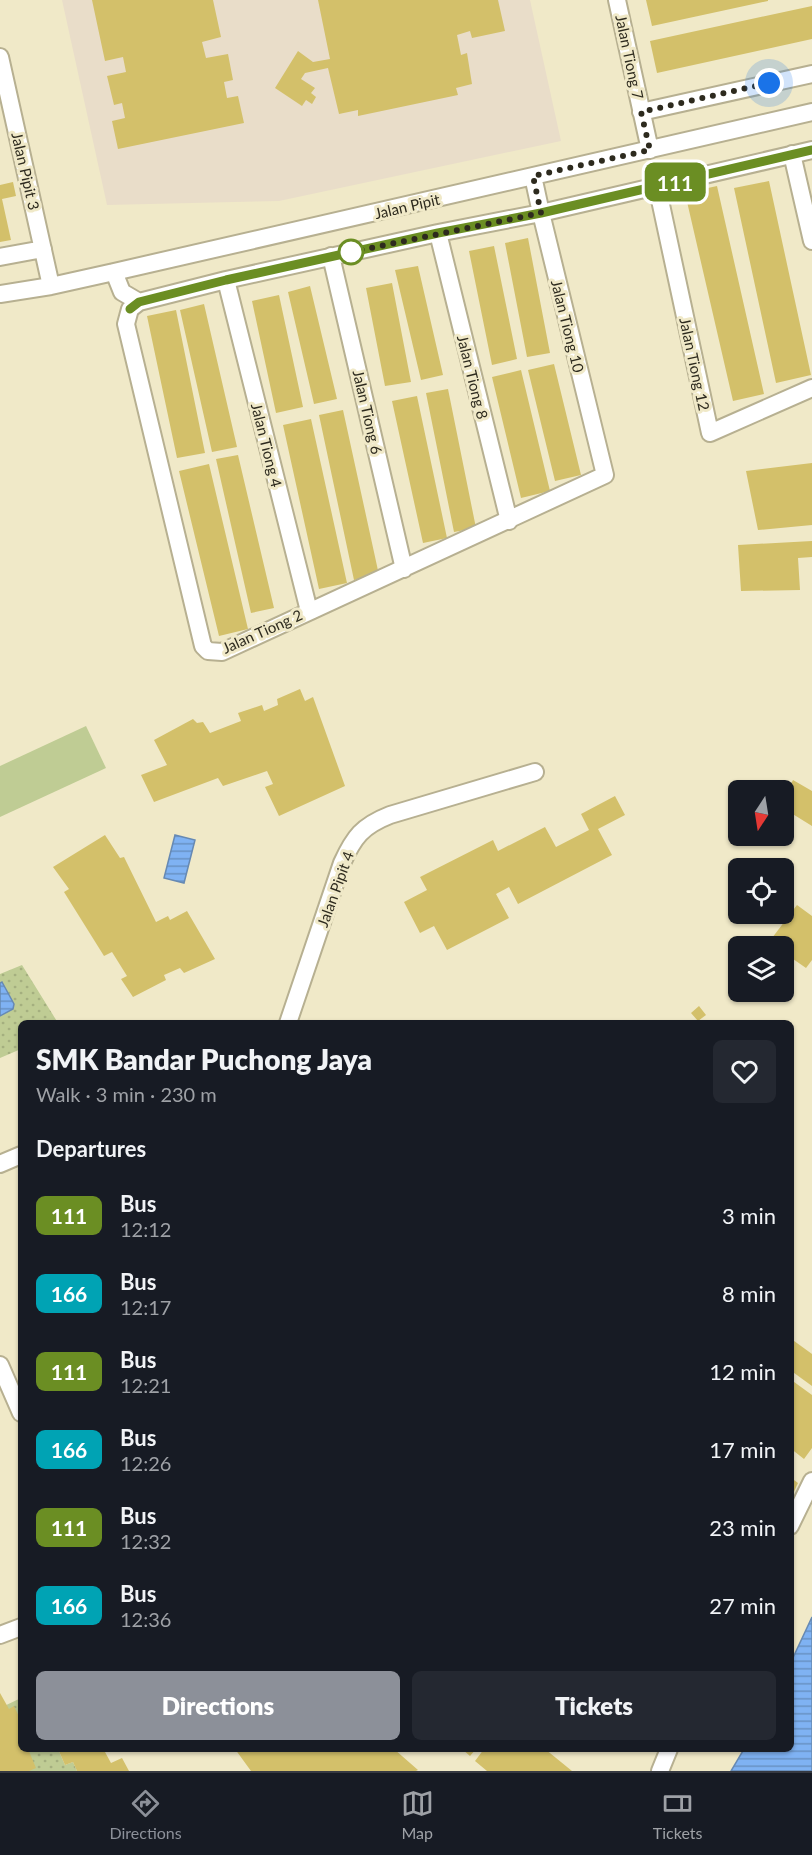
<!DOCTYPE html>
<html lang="en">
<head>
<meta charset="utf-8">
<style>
	body { margin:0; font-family:Lato,sans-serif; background:#242831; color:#f1f3f6; height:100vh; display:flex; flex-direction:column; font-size:22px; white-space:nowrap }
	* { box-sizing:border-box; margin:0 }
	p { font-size:20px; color:#9ea1a6 }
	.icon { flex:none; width:33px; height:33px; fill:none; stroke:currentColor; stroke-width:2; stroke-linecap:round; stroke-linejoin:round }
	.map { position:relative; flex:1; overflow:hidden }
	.panel { position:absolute; left:18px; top:1020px; width:776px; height:732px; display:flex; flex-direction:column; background:#171b24; border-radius:9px; box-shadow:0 2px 4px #0004 }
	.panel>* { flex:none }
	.badge { padding:0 12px; border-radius:9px; font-size:21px; line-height:39px }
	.needle { width:39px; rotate:192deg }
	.fabs { position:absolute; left:728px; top:780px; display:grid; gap:12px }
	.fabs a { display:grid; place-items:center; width:66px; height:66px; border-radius:9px; background:#171b24; box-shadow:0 2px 4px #0004; font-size:30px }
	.you { position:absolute; width:30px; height:30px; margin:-15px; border:4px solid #fff; border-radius:50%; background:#1a73e8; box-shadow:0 0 0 9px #1a73e833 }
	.map>.badge { position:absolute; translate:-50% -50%; box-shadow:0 0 0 3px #fff }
	h2 { padding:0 18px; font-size:22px; line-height:54px }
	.round { display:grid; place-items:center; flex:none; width:63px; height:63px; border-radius:9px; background:#242831 }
	.summary { display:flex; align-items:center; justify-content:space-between; height:102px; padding:0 18px }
	h1 { font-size:28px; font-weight:800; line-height:45px }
	.action { display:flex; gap:12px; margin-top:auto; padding:12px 18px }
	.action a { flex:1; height:69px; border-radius:9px; background:#8c9099; color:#fff; font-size:24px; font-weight:800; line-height:69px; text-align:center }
	.action a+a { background:#242831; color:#f1f3f6 }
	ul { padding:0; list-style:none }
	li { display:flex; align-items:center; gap:18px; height:78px; padding:0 18px }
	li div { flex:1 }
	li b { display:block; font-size:22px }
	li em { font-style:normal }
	li .badge { min-width:66px; font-weight:700; text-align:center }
	.menu { display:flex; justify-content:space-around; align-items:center; height:84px; border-top:2px solid #363941; background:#171b24; font-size:16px; color:#9ea1a6 }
	.menu a { display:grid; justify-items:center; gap:3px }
	.menu .current { color:#8c9099 }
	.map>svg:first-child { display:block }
	.education { fill:#e9ddc9 }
	.park { fill:url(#park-dots) }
	.pitch { fill:#bfcc94 }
	.water { fill:url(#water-rules); stroke:#6689b3; stroke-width:1.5 }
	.building { fill:#d3c06a }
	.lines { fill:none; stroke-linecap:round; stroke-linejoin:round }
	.minor-casing { stroke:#b7b091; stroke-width:20 }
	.minor { stroke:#fff; stroke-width:16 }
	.line-casing { stroke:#fff; stroke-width:14 }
	.line { stroke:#6b8e23; stroke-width:9 }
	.walk { stroke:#2d2a1e; stroke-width:6; stroke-dasharray:0 10.8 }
	.stop-dot { fill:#fff; stroke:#6b8e23; stroke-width:3 }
	.labels { text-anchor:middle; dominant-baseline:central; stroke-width:6; stroke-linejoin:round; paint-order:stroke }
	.street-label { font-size:15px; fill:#2d2a1e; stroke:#f0e9c8 }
</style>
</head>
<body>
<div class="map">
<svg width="812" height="1771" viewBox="0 0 812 1771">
	<defs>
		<pattern id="park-dots" width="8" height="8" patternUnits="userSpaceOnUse" patternTransform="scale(1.5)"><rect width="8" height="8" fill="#bfcc94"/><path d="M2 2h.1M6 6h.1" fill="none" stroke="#a4af7f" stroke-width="1.8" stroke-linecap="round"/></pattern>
		<pattern id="water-rules" width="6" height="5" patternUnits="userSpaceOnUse" patternTransform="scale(1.5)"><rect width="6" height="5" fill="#7fb2f3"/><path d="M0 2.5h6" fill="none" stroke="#6891c4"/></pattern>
	</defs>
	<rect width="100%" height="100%" fill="#f0e9c8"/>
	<path class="education" d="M 62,0 L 530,0 L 561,141 L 279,201 L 107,205 Z"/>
	<path class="park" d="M 22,965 L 58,1023 L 21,1023 L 21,1049 L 0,1058 L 0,974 Z
		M 21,1698 L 21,1749 L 58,1749 L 65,1765 L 73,1762 L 77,1771 L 0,1771 L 0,1708 Z"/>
	<path class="pitch" d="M 86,726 L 106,768 L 0,817 L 0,766 Z"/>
	<path class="water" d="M 175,835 L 195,840 L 184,883 L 164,878 Z
		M 2,982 L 14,1004 L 13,1009 L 0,1016 L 0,983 Z
		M 812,1617 L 812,1771 L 731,1771 L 744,1749 L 790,1749 L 791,1662 Z"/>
	<path class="building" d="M 92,0 L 213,0 L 221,37 L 202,42 L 206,58 L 228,54 L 233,80 L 224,82 L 227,98 L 238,96 L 244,123 L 118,149 L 112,121 L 125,118 L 122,103 L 114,105 L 107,76 L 126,72 L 123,57 L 105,61 Z
		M 318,0 L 498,0 L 505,31 L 472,38 L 470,31 L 457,35 L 461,55 L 467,53 L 472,84 L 456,88 L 458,95 L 358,116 L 358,110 L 339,114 L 328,68 L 305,73 L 301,79 L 315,88 L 311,93 L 316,97 L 312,104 L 306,100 L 302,106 L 275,88 L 298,51 L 313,62 L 330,59 Z
		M 646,0 L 768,0 L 768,1 L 652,26 Z
		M 812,6 L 812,39 L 657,73 L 650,41 Z
		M 769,181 L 811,375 L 776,383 L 734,188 Z
		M 13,182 L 16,196 L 2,199 L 11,240 L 0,242 L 0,185 Z
		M 717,186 L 764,394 L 733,401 L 685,193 Z
		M 528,238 L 550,353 L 527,357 L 505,243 Z
		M 494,246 L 517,359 L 492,365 L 469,251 Z
		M 418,266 L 443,375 L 421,380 L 395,270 Z
		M 392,283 L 411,382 L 385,386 L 366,288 Z
		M 310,286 L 337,399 L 314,404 L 288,292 Z
		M 279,295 L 303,407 L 276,413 L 252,301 Z
		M 204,304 L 237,447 L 212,452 L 180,310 Z
		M 176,310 L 205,453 L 177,458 L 147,316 Z
		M 554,364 L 581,475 L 555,481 L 528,370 Z
		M 521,370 L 550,491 L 521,498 L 492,377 Z
		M 448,389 L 476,528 L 454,532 L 426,393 Z
		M 417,396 L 447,538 L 423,543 L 392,401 Z
		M 343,410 L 379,575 L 354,580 L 319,415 Z
		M 311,419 L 347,583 L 319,589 L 283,425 Z
		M 238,455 L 274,608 L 251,613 L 216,459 Z
		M 812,463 L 812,525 L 758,530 L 746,471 Z
		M 209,464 L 248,629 L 219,636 L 179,471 Z
		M 812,541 L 812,557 L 798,558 L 800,590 L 741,591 L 738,545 Z
		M 300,689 L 305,701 L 313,697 L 345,786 L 279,816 L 265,787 L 273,784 L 267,771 L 223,786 L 218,778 L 154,802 L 141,775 L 167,765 L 154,740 L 193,719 L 197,723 L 203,722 L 210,733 L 241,721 L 238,713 L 262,705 L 264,711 L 278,705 L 277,699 Z
		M 793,780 L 812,791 L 812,826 L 783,808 L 783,799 Z
		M 615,796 L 625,815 L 598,829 L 612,855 L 518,904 L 509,887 L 496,894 L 509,918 L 447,950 L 434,926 L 420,933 L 404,902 L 427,890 L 420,877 L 493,840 L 498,851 L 545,827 L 556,847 L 589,830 L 581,814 Z
		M 105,835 L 120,858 L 124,857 L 156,922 L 168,916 L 170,920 L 187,911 L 215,959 L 184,973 L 180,968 L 164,975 L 166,980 L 133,997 L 121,979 L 127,976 L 112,952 L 104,956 L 64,892 L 69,889 L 53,867 Z
		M 797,905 L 812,916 L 812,960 L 806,968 L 783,952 L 783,946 L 775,946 L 769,942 Z
		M 699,1006 L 706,1015 L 698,1021 L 691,1013 Z
		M 790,1338 L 812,1354 L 812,1386 L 790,1370 Z
		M 790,1379 L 812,1395 L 812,1448 L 804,1459 L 790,1448 Z
		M 790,1477 L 798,1483 L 790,1500 Z
		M 0,1693 L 9,1709 L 14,1706 L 21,1721 L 21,1749 L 28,1749 L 36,1768 L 29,1771 L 0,1771 Z
		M 58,1749 L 110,1749 L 105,1752 L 111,1763 L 122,1758 L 129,1771 L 77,1771 L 73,1762 L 65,1765 Z
		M 235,1749 L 394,1749 L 418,1770 L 416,1771 L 251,1771 Z
		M 462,1749 L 476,1749 L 470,1756 Z
		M 484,1749 L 545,1749 L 572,1771 L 487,1771 L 475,1761 Z"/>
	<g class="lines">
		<g class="minor-casing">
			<path id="minor" d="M 617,0 L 650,150
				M 0,57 L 51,286
				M 641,112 L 812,74
				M 792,154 L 812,241
				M 533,176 L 541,213 L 605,475 L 222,652 L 208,651 L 203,646 L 126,324 L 130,309 L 139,302 L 226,280 L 438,233 L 541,213 L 812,150
				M 657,186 L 710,433 L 812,388
				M 438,233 L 509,521
				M 331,256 L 404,569
				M 0,257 L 43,249
				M 114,272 L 122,292 L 139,302
				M 226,280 L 309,611
				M 0,294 L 51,286 L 114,272 L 812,112
				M 288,1023 L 342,863 C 354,837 362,826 390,815 L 535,772
				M 0,1164 L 21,1155
				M 0,1365 L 21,1413
				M 790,1526 L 812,1481
				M 0,1635 L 21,1627
				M 660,1771 L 669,1749"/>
		</g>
		<use href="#minor" class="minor"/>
	</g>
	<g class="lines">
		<g class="line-casing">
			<path id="line" d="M 130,309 L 139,302 L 226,280 L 438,233 L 541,213 L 812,150"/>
		</g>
		<use href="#line" class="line"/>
		<path class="walk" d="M 351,252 L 541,213 L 533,176 L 650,150 L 641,112 L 769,83"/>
	</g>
	<circle class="stop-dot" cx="351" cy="252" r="12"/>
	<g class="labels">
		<g class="street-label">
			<text transform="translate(630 57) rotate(78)">Jalan Tiong 7</text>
			<text transform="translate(26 171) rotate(77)">Jalan Pipit 3</text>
			<text transform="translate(407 206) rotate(-13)">Jalan Pipit</text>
			<text transform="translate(568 326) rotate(76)">Jalan Tiong 10</text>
			<text transform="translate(695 364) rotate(78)">Jalan Tiong 12</text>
			<text transform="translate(473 377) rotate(76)">Jalan Tiong 8</text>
			<text transform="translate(368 412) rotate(77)">Jalan Tiong 6</text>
			<text transform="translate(267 445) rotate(76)">Jalan Tiong 4</text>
			<text transform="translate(262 631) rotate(-24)">Jalan Tiong 2</text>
			<text transform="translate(335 889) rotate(-70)">Jalan Pipit 4</text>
		</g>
	</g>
</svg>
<div class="fabs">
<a><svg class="needle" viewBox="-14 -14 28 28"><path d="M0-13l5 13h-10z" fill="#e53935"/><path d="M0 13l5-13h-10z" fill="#9ea1a6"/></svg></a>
<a><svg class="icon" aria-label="locate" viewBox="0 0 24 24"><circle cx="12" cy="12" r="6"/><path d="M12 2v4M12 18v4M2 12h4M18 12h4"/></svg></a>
<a><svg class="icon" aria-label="layers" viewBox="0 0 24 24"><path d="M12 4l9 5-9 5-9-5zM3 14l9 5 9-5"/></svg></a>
</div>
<div class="you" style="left:769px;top:83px"></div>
<b class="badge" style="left:675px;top:182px;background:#6b8e23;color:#fff">111</b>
<section class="panel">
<div class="summary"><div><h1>SMK Bandar Puchong Jaya</h1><p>Walk · 3 min · 230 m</p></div><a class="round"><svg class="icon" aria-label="heart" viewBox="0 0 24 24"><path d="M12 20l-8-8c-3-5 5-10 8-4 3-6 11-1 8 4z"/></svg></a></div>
<h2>Departures</h2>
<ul>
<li><span class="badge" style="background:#6b8e23;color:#fff">111</span><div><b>Bus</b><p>12:12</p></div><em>3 min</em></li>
<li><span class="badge" style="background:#00a3b4;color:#fff">166</span><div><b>Bus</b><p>12:17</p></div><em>8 min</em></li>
<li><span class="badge" style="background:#6b8e23;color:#fff">111</span><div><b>Bus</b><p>12:21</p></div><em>12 min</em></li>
<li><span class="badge" style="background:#00a3b4;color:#fff">166</span><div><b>Bus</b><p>12:26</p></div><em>17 min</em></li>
<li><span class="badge" style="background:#6b8e23;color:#fff">111</span><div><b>Bus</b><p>12:32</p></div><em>23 min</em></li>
<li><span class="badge" style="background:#00a3b4;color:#fff">166</span><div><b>Bus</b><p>12:36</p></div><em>27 min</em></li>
</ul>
<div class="action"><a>Directions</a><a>Tickets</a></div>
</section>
</div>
<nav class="menu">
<a class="current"><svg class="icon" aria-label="directions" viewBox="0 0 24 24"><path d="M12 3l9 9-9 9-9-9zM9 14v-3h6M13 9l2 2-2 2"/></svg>Directions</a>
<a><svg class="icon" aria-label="map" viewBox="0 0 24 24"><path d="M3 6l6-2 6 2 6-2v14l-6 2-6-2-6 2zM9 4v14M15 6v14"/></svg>Map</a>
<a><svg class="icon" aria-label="tickets" viewBox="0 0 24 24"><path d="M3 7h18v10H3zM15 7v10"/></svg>Tickets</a>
</nav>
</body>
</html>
